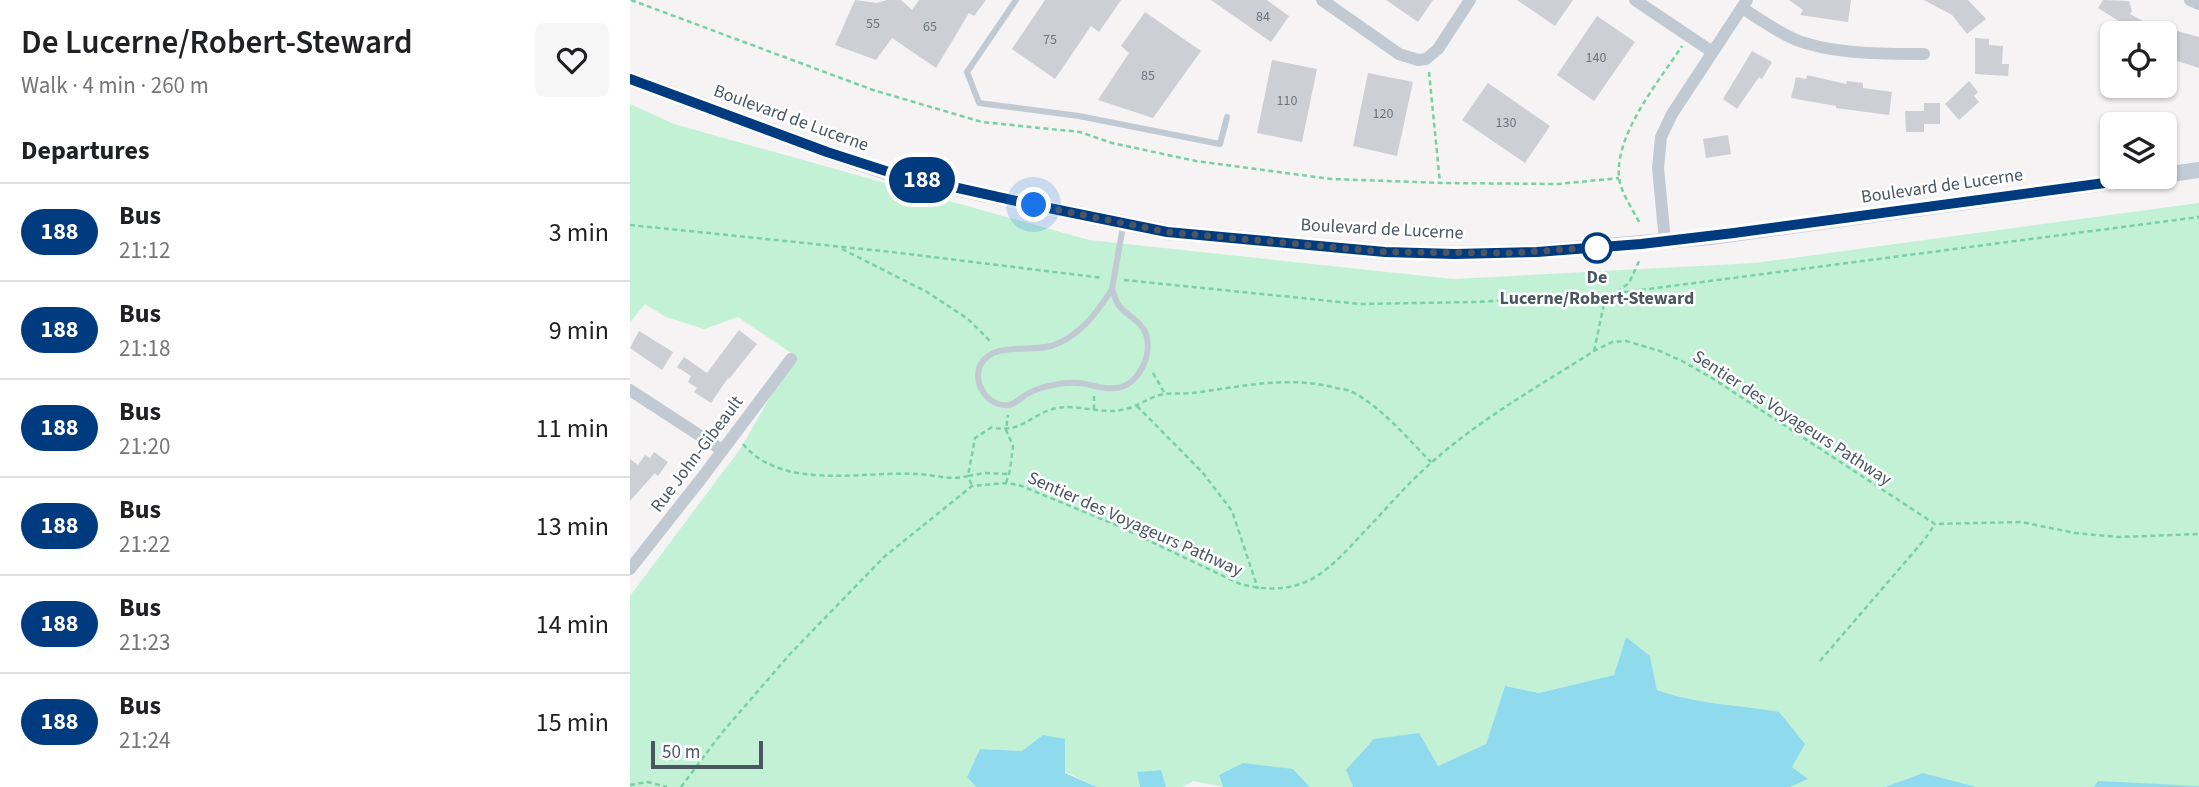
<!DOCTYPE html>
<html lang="en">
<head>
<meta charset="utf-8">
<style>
	body { margin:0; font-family:"Source Sans 3",sans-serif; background:#f6f6f6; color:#202124; height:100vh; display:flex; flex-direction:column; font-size:26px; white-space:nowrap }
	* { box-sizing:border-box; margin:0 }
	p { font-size:23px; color:#757577 }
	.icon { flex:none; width:38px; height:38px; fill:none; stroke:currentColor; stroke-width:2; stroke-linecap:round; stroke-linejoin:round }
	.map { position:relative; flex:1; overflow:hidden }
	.side { display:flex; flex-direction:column; background:#fff; width:630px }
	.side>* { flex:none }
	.badge { padding:0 14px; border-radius:23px; font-size:24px; line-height:46px }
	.buttons { position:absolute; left:1470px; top:21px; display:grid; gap:14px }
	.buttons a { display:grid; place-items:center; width:77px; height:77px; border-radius:10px; background:#fff; box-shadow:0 2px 5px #0004; font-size:35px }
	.scale { position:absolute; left:21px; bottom:18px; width:112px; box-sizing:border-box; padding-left:7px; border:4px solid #4a5661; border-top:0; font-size:19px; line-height:24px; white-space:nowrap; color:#4a5661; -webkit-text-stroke:5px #fff; paint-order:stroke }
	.you { position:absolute; width:35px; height:35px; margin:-18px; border:5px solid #fff; border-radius:50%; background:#1a73e8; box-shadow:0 0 0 10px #1a73e833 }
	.map>.badge { position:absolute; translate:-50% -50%; box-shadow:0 0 0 4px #fff }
	h2 { padding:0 21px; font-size:26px; line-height:63px }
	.round { display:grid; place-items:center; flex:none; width:74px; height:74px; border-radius:10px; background:#f6f6f6 }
	.headline { display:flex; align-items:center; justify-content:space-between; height:119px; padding:0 21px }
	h1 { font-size:33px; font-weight:600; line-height:52px }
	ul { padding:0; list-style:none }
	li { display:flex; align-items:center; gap:21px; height:98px; padding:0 21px; border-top:2px solid #e0e0e0 }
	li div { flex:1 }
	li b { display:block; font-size:26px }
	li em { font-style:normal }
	li .badge { min-width:77px; font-weight:700; text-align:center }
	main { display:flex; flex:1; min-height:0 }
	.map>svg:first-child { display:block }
	.green { fill:#c3f1d5 }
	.water { fill:#90daee }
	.building { fill:#cdcfd5 }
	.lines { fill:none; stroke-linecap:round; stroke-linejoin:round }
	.path { stroke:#7ad0a6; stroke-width:2.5; stroke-dasharray:5 3.5; stroke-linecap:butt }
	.service { stroke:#c1cad2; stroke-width:6 }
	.minor { stroke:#c1cad2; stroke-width:12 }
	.secondary { stroke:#c1cbd6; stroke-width:16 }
	.line-casing { stroke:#fff; stroke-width:16 }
	.line { stroke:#003b80; stroke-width:10 }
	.walk { stroke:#4a5661; stroke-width:7; stroke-dasharray:0 12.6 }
	.stop-dot { fill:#fff; stroke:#003b80; stroke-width:3.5 }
	.labels { text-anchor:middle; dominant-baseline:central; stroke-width:5; stroke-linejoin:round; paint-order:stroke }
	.number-label { font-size:14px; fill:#6b747e }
	.street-label { font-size:18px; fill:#4a5661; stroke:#fff }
	.stop-label { font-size:18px; font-weight:bold; fill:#4a5661; stroke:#fff }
</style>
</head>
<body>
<main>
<section class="side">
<div class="headline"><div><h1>De Lucerne/Robert-Steward</h1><p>Walk · 4 min · 260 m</p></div><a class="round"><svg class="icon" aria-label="heart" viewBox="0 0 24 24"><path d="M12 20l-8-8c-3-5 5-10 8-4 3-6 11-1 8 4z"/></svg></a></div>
<h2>Departures</h2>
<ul>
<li><span class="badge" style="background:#003b80;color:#fff">188</span><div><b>Bus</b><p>21:12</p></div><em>3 min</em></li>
<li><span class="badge" style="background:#003b80;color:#fff">188</span><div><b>Bus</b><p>21:18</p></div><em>9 min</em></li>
<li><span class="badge" style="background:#003b80;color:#fff">188</span><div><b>Bus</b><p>21:20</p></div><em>11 min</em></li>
<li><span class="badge" style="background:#003b80;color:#fff">188</span><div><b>Bus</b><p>21:22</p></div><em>13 min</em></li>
<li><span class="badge" style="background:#003b80;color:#fff">188</span><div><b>Bus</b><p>21:23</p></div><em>14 min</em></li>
<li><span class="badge" style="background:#003b80;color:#fff">188</span><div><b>Bus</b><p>21:24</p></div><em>15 min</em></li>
</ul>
</section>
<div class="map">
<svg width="1569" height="787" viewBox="0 0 1569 787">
	<rect width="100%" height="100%" fill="#f5f3f3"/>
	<path class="green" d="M 0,104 L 44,124 L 459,240 L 823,279 L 1125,263 L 1569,203 L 1569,786 L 1469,782 L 1464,787 L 1347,787 L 1293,773 L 1255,787 L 1160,787 L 1177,779 L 1162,767 L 1149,713 C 1109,705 1065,704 1027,690 L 1020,656 L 996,638 L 984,675 L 909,693 L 875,686 L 856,744 L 808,766 L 716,770 L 723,787 L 680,787 L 663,769 L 589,775 L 593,787 L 563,781 L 553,787 L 536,787 L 531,770 L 507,772 L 510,787 L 467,787 L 392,751 L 350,749 L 337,777 L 346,787 L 0,787 L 0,596 L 111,448 L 164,355 L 108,317 L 74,329 L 36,317 L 15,304 L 0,322 Z"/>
	<path class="water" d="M 996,637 L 1020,656 L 1027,690 C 1066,704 1109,705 1149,712 L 1175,744 L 1162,767 L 1178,779 L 1160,787 L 723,787 L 716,770 L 744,739 L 789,733 L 808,766 L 856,744 L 875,686 L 909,693 L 984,675 Z
		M 413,735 L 435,739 L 435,773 L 467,787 L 346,787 L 337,777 L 350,749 L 392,751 Z
		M 613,763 L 663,769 L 680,787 L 593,787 L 589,775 Z
		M 531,770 L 536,787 L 510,787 L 507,772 Z
		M 1293,773 L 1347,787 L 1255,787 Z
		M 1468,781 L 1569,786 L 1569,787 L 1464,787 Z"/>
	<path class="building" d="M 225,0 L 247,3 L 257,0 L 271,0 L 282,10 L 289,0 L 356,0 L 344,16 L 339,13 L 306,68 L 262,38 L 246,60 L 205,45 Z
		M 415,0 L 491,0 L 469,32 L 461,26 L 425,79 L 382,49 Z
		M 581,0 L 637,0 L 659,16 L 641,42 Z
		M 756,0 L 803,0 L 788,22 Z
		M 887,0 L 943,0 L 925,26 Z
		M 1159,0 L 1221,0 L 1218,22 L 1170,15 L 1173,10 Z
		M 1294,0 L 1338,0 L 1356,19 L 1337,34 L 1322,15 Z
		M 1473,0 L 1499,1 L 1502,11 L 1500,14 L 1535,33 L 1505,33 L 1498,30 L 1500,28 L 1468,8 Z
		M 515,12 L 571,51 L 523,118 L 468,100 L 499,53 L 491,46 Z
		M 967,16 L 1005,42 L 964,101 L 927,75 Z
		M 1547,31 L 1569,37 L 1569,68 L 1535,57 L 1535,33 L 1544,39 Z
		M 1345,38 L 1359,39 L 1359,45 L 1373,46 L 1372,64 L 1379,64 L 1378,76 L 1345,74 Z
		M 1122,51 L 1142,62 L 1132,79 L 1129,77 L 1107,109 L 1093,99 Z
		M 642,60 L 687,69 L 672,142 L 627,133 Z
		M 738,73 L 783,82 L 767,156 L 723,146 Z
		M 1177,75 L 1216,84 L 1217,81 L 1233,83 L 1233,88 L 1262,92 L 1259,115 L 1206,108 L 1206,106 L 1161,98 L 1166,77 L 1176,79 Z
		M 1339,81 L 1348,92 L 1344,96 L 1349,102 L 1329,120 L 1315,104 Z
		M 858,83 L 920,126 L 895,163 L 832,120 Z
		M 1294,103 L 1310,103 L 1310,124 L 1294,124 L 1294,132 L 1276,132 L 1275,111 L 1294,111 Z
		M 1098,135 L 1101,154 L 1076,158 L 1073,139 Z
		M 109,330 L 127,344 L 99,379 L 98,378 L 81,403 L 64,392 L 67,388 L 58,382 L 61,376 L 47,367 L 54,357 L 77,373 Z
		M 9,331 L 43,352 L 32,370 L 0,348 Z
		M 24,452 L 38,462 L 28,476 L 25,473 L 0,501 L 0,459 L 8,465 L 15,455 L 20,458 Z"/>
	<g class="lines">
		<path class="path" d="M 1,0 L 243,90 L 352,122 L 450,132 L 482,143 L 566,161 L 701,179 L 814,183 L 928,184 L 989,178
			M 799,72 L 810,183
			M 1009,222 C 1002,208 990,191 989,177 C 985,134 1029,81 1052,46
			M 0,225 L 262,252 L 473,278
			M 212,249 L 297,292 L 338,319 L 362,343
			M 494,280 L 730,304 L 844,302 L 965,296 L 1569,217
			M 987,292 L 999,283 L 1010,259
			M 964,351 L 974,304 L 981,295
			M 523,373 L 535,394
			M 464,396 L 464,410
			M 507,406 L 573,473 L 602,511 L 628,589
			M 113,444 C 152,491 231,471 284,474 C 303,474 319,481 338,476 L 342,486
			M 377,474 L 355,473 L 338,476 L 345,438 L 362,427 C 391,435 401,413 427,408 C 448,404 469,414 491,410 C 507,408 519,396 535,394 C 544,393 553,394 562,393 C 610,387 658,375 706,388 C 712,389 720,390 726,394 C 753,409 779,440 801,462
			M 376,483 L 380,470 L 383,446 L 376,430 L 378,415
			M 1190,661 L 1295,539 L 1305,524
			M 0,785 L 18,782 L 37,787
			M 51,787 L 90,735 L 160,654 L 254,557 L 342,486 L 376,483 L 389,485 L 486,525 L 610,584 C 638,591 662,591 687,576 C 705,564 719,548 734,532 C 756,509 777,484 801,463 C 850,419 909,386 964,351 L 982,342 L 996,341 L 1030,351 L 1052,361 L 1082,378 L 1305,524 L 1391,522 L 1445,533 L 1489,537 L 1569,534"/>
		<path class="service" d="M 386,0 L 337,72 L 349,103 L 449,116 L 590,144 L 597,117
			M 482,289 C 484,295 486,303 491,308 C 499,317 512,322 516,334 C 523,355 508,386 486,388 C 473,390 461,384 449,383 C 433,382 411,386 397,394 C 392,397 385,404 379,405 C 358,408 341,382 351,364 C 363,342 400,352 421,346 C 449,337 467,313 482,289 Z
			M 482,289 L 493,226"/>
		<path class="minor" d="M 692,0 L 769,54 L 788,60 L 796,59 L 808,49 L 840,0
			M 1005,0 L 1081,51
			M 1560,0 L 1569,4
			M 1112,8 C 1130,19 1148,33 1169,41 C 1205,54 1255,54 1294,54
			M 1035,241 L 1028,168 L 1031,137 L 1042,114 L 1117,0
			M 0,390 L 92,450
			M 0,569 L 71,479 L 161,359"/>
		<path class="secondary" d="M 0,79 L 197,152 L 265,175 L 404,205 L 537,232 L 755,252 L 825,254 L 907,252 L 1081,237 L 1519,177
			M 1535,175 L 1569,170"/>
	</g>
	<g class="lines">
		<g class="line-casing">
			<path id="line" d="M 0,79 L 197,152 L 265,174 L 404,205 L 537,232 L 755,252 L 825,254 L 907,252 L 1011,244 L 1104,233 L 1519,177"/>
		</g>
		<use href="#line" class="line"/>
		<path class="walk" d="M 404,205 L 537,232 L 755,252 L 880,253 L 974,247 L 967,248"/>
	</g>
	<circle class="stop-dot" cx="967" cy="248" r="14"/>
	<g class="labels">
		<g class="number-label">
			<text x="633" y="17">84</text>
			<text x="243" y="24">55</text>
			<text x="300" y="27">65</text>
			<text x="420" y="40">75</text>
			<text x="966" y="58">140</text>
			<text x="518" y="76">85</text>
			<text x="657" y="101">110</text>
			<text x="753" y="114">120</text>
			<text x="876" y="123">130</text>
		</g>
		<g class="street-label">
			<text transform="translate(161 118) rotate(20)">Boulevard de Lucerne</text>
			<text transform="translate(1312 186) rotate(-8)">Boulevard de Lucerne</text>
			<text transform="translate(752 229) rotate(3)">Boulevard de Lucerne</text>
			<text transform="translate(1162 418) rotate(33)">Sentier des Voyageurs Pathway</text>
			<text transform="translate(67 454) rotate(-53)">Rue John-Gibeault</text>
			<text transform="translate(505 524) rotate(24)">Sentier des Voyageurs Pathway</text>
		</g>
		<g class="stop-label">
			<text x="967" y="277">De<tspan x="967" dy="21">Lucerne/Robert-Steward</tspan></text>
		</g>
	</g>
</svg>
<div class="buttons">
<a><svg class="icon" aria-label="locate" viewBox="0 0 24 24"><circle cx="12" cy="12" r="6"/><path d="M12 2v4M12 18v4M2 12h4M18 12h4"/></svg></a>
<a><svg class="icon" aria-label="layers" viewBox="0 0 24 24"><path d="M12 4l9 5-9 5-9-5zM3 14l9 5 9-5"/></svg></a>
</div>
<div class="scale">50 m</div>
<div class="you" style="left:404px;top:205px"></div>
<b class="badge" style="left:292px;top:180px;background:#003b80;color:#fff">188</b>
</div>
</main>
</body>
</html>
